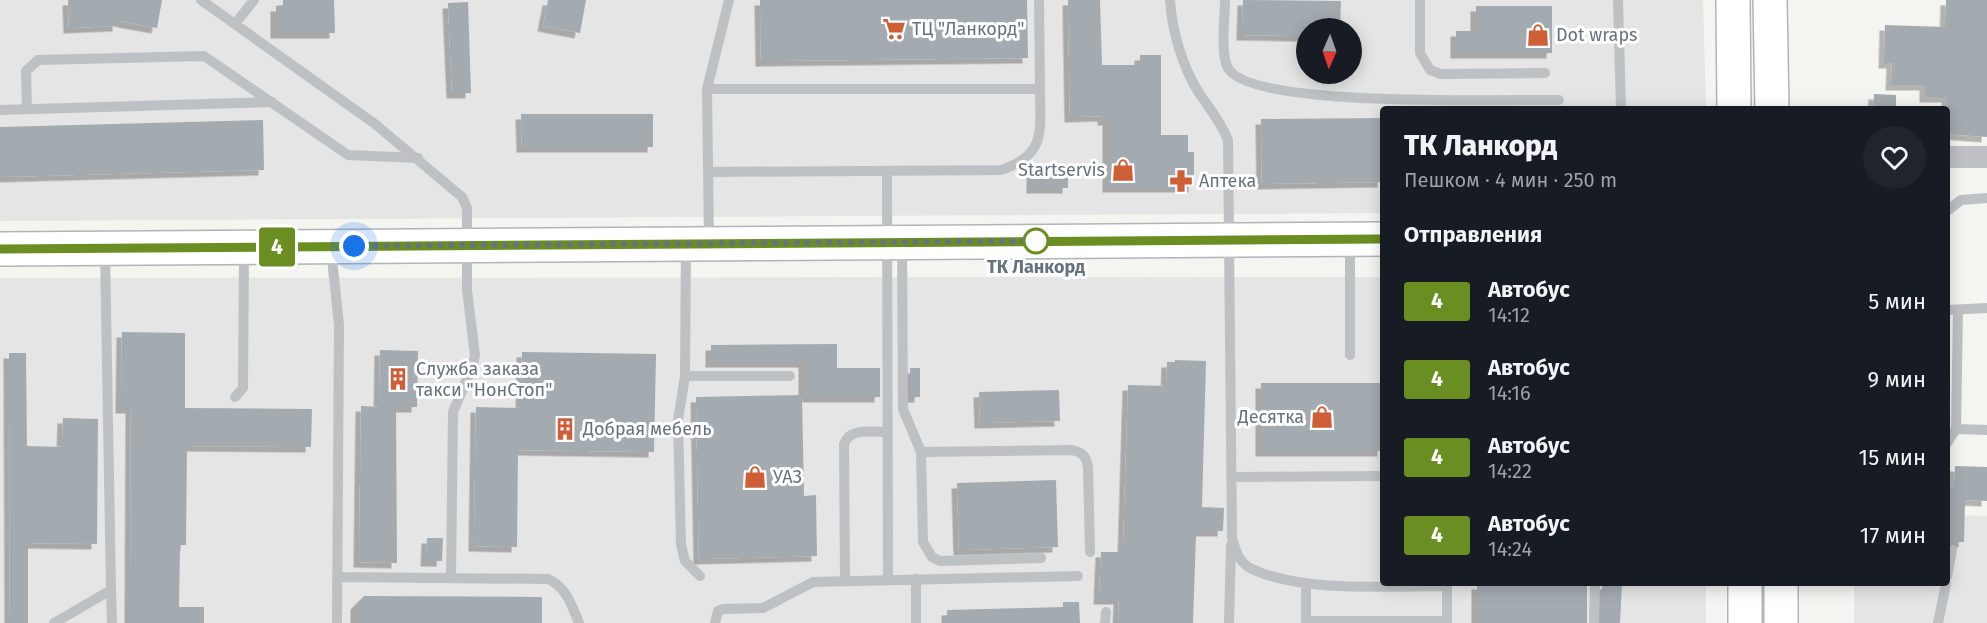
<!DOCTYPE html>
<html lang="ru">
<head>
<meta charset="utf-8">
<style>
	body { margin:0; font-family:"Fira Sans",sans-serif; background:#20242c; color:#f1f3f6; height:100vh; display:flex; flex-direction:column; font-size:22px; white-space:nowrap }
	* { box-sizing:border-box; margin:0 }
	p { font-size:20px; color:#9ea1a6 }
	.icon { flex:none; width:33px; height:33px; fill:none; stroke:currentColor; stroke-width:2; stroke-linecap:round; stroke-linejoin:round }
	.map { position:relative; flex:1; overflow:hidden }
	.drawer { position:absolute; left:1380px; top:106px; width:570px; height:480px; display:flex; flex-direction:column; background:#171b24; border-radius:6px; box-shadow:0 3px 15px #0003 }
	.drawer>* { flex:none }
	.badge { padding:0 12px; border-radius:4px; font-size:21px; line-height:39px }
	.needle { width:39px; rotate:182deg }
	.fabs { position:absolute; left:1296px; top:18px; display:grid; gap:12px }
	.fabs a { display:grid; place-items:center; width:66px; height:66px; border-radius:50%; background:#171b24; box-shadow:0 3px 15px #0003; font-size:30px }
	.you { position:absolute; width:30px; height:30px; margin:-15px; border:4px solid #fff; border-radius:50%; background:#1a73e8; box-shadow:0 0 0 9px #1a73e833 }
	.map>.badge { position:absolute; translate:-50% -50%; box-shadow:0 0 0 3px #fff }
	h2 { padding:0 24px; font-size:22px; line-height:54px }
	.round { display:grid; place-items:center; flex:none; width:63px; height:63px; border-radius:32px; background:#20242c }
	.headline { display:flex; align-items:center; justify-content:space-between; height:102px; padding:0 24px }
	h1 { font-size:28px; font-weight:800; line-height:45px }
	ul { padding:0; list-style:none }
	li { display:flex; align-items:center; gap:18px; height:78px; padding:0 24px }
	li div { flex:1 }
	li b { display:block; font-size:22px }
	li em { font-style:normal }
	li .badge { min-width:66px; font-weight:700; text-align:center }
	.map>svg:first-child { display:block }
	.built { fill:#e4e5e4; fill-rule:evenodd }
	.building { fill:#a4abb0; filter:url(#shadow) }
	.lines { fill:none; stroke-linecap:round; stroke-linejoin:round }
	.primary-casing { stroke:#b1b5b8; stroke-width:36 }
	.lane { stroke:#bdc1c4; stroke-width:10 }
	.street { stroke:#bdc1c4; stroke-width:22 }
	.primary { stroke:#fff; stroke-width:33 }
	.line-casing { stroke:#fff; stroke-width:14 }
	.line { stroke:#6b8e23; stroke-width:9 }
	.walk { stroke:#66737e; stroke-width:6; stroke-dasharray:0 10.8 }
	.stop-dot { fill:#fff; stroke:#6b8e23; stroke-width:3 }
	.labels { text-anchor:middle; dominant-baseline:central; stroke-width:6; stroke-linejoin:round; paint-order:stroke }
	.poi-label { font-size:18px; fill:#66737e; stroke:#fff; text-anchor:start }
	.stop-label { font-size:18px; font-weight:bold; fill:#66737e; stroke:#fff }
</style>
</head>
<body>
<div class="map">
<svg width="1987" height="623" viewBox="0 0 1987 623">
	<defs>
		<filter id="shadow"><feDropShadow dx="-5.5" dy="5.5" stdDeviation="0" flood-color="#0004"/></filter>
	</defs>
	<rect width="100%" height="100%" fill="#f4f4f0"/>
	<path class="built" d="M 0,0 L 1703,0 L 1706,109 L 1383,110 L 1383,213 L 0,221 ZM 1306,28 L 1352,28 L 1352,74 L 1306,74 Z
		M 1383,277 L 1383,584 L 1706,584 L 1706,623 L 0,623 L 0,278 Z
		M 1947,515 L 1987,516 L 1987,623 L 1854,623 L 1854,584 L 1947,584 Z"/>
	<path class="building" d="M 68,0 L 162,0 L 157,28 L 118,21 L 118,26 L 69,28 Z
		M 283,0 L 334,0 L 335,33 L 276,33 L 276,6 L 283,6 Z
		M 548,0 L 586,0 L 580,33 L 543,26 Z
		M 760,0 L 1027,0 L 1028,58 L 761,61 Z
		M 1068,0 L 1100,0 L 1102,65 L 1140,65 L 1140,55 L 1161,55 L 1161,135 L 1188,135 L 1188,152 L 1194,152 L 1194,187 L 1108,187 L 1108,120 L 1103,120 L 1103,116 L 1070,117 Z
		M 1243,0 L 1341,1 L 1340,28 L 1306,28 L 1306,36 L 1242,35 Z
		M 1946,0 L 1987,0 L 1987,137 L 1947,134 L 1947,97 L 1925,97 L 1925,85 L 1891,85 L 1892,63 L 1884,63 L 1885,25 L 1945,27 Z
		M 468,2 L 471,93 L 452,93 L 448,3 Z
		M 1476,6 L 1552,6 L 1552,53 L 1456,53 L 1456,31 L 1476,31 Z
		M 1874,94 L 1896,95 L 1896,110 L 1873,110 Z
		M 521,114 L 653,114 L 653,147 L 522,147 Z
		M 1383,118 L 1383,182 L 1262,184 L 1261,119 Z
		M 263,120 L 264,170 L 0,177 L 0,127 Z
		M 1068,164 L 1068,188 L 1032,188 L 1032,165 Z
		M 122,332 L 185,333 L 185,408 L 312,409 L 311,447 L 187,446 L 186,545 L 180,545 L 179,607 L 204,607 L 204,623 L 130,623 L 131,408 L 121,408 Z
		M 837,344 L 837,368 L 880,368 L 880,397 L 804,397 L 804,362 L 711,362 L 711,345 Z
		M 380,350 L 418,351 L 417,407 L 396,407 L 397,563 L 359,562 L 361,406 L 379,407 Z
		M 522,352 L 656,354 L 654,452 L 518,450 L 517,547 L 474,546 L 476,407 L 521,408 Z
		M 9,353 L 26,353 L 27,446 L 62,447 L 63,418 L 98,419 L 97,544 L 28,543 L 28,623 L 10,623 Z
		M 1175,360 L 1206,361 L 1202,507 L 1224,508 L 1223,531 L 1201,531 L 1201,534 L 1196,534 L 1193,623 L 1118,623 L 1119,599 L 1099,599 L 1101,552 L 1123,552 L 1128,385 L 1166,386 L 1167,362 L 1175,362 Z
		M 910,368 L 920,368 L 920,397 L 910,397 Z
		M 1261,383 L 1383,383 L 1383,451 L 1261,451 Z
		M 1059,390 L 1060,421 L 980,423 L 979,392 Z
		M 802,395 L 804,496 L 816,495 L 817,556 L 699,559 L 696,397 Z
		M 1955,466 L 1987,467 L 1987,501 L 1965,500 L 1964,542 L 1947,542 L 1947,489 L 1954,489 Z
		M 1056,480 L 1058,547 L 959,550 L 957,483 Z
		M 427,538 L 443,538 L 442,561 L 426,561 Z
		M 1477,584 L 1587,584 L 1587,623 L 1477,623 Z
		M 1602,584 L 1622,584 L 1620,623 L 1602,623 Z
		M 364,596 L 542,597 L 542,623 L 356,623 L 356,604 Z
		M 1063,602 L 1079,602 L 1080,623 L 947,623 L 947,610 L 1063,607 Z"/>
	<g class="lines">
		<g class="primary-casing">
			<path id="primary" d="M 1733,0 L 1734,110
				M 1770,0 L 1772,110
				M 0,249 L 1383,239
				M 1781,584 L 1781,623
				M 1745,623 L 1745,584"/>
		</g>
		<path class="lane" d="M 201,0 L 375,124 L 462,197 L 467,208 L 467,290 L 475,355 L 473,365 L 453,412 L 451,578
			M 1039,0 L 1040,89
			M 1170,0 C 1172,31 1182,66 1199,93 C 1210,109 1221,122 1228,140 L 1232,537 C 1235,549 1238,561 1250,568 C 1300,593 1391,586 1447,586 L 1447,584
			M 1225,0 C 1225,17 1220,54 1228,68 C 1250,109 1508,99 1559,100
			M 1420,0 L 1420,53 L 1430,70 L 1441,74 L 1545,73
			M 1618,0 L 1621,110
			M 235,24 L 254,0
			M 707,89 L 729,0
			M 27,109 L 26,71 L 38,60 L 204,56 L 348,155 L 418,158
			M 0,110 L 272,102
			M 887,171 L 888,580
			M 708,172 L 1001,170 C 1047,155 1040,130 1040,89 L 707,89 L 709,241
			M 1947,211 L 1961,200 L 1987,198
			M 1350,244 L 1350,355
			M 902,246 L 903,409 L 921,452 L 923,542 L 932,557 L 940,561 L 1041,558
			M 686,248 L 685,376 L 678,420 L 681,545 L 685,561 L 700,576
			M 331,249 L 339,325 L 337,623
			M 1947,310 L 1987,308
			M 1958,311 L 1956,429 L 1987,430
			M 685,376 L 790,376
			M 235,397 L 243,388 L 244,251
			M 1947,443 L 1956,429
			M 921,452 L 1072,450 C 1083,453 1086,456 1088,467 L 1090,552
			M 1231,477 L 1383,476
			M 1947,576 L 1952,550
			M 337,577 L 548,579 C 567,588 571,604 579,623
			M 916,579 L 916,623
			M 845,581 L 844,444 C 850,427 872,432 888,432
			M 1306,585 L 1306,623
			M 1447,586 L 1447,623
			M 111,590 L 112,623
			M 1306,621 L 1447,621
			M 54,623 L 111,590 L 105,251
			M 715,623 L 718,611 L 723,609 L 763,608 L 813,582 L 1078,576
			M 1105,623 L 1106,612
			M 1229,623 L 1231,545
			M 1594,623 L 1595,584
			M 1938,623 L 1946,584"/>
		<path class="street" d="M 1947,157 L 1987,157"/>
		<use href="#primary" class="primary"/>
	</g>
	<g class="lines">
		<g class="line-casing">
			<path id="line" d="M 0,249 L 1383,239"/>
		</g>
		<use href="#line" class="line"/>
		<path class="walk" d="M 354,246 L 1036,241"/>
	</g>
	<defs>
		<g id="supermarket-bare" transform="scale(1.8)"><path d="M-6-5.5h2.5l.6 2H6L4.5 2H-2.5L-4.4-4H-6ZM-1.5 3.2a1.3 1.3 0 1 0 .1 0ZM3 3.2a1.3 1.3 0 1 0 .1 0Z" fill="#ce5e36" stroke="#fff" stroke-width="2.5" paint-order="stroke"/></g>
		<g id="shop-bare" transform="scale(1.8)"><path d="M-5-2.5h2.3a2.7 3.5 0 0 1 5.4 0H5L5.5 6h-11ZM-1.5-2.5h3a1.5 2.3 0 0 0-3 0Z" fill="#ce5e36" stroke="#fff" stroke-width="2.5" paint-order="stroke"/></g>
		<g id="pharmacy-bare" transform="scale(1.8)"><path d="M-2-6h4v4h4v4h-4v4h-4v-4h-4v-4h4Z" fill="#ce5e36" stroke="#fff" stroke-width="2.5" paint-order="stroke"/></g>
		<g id="building-bare" transform="scale(1.8)"><path d="M-4-6H4V6H1V3H-1V6H-4ZM-2.5-4.3h1.7v1.8h-1.7ZM.8-4.3h1.7v1.8H.8ZM-2.5-1h1.7V.8h-1.7ZM.8-1h1.7V.8H.8Z" fill="#ce5e36" stroke="#fff" stroke-width="2.5" paint-order="stroke"/></g>
	</defs>
	<g fill-rule="evenodd">
		<use href="#supermarket-bare" x="894" y="29"/>
		<use href="#shop-bare" x="1538" y="35"/>
		<use href="#shop-bare" x="1123" y="170"/>
		<use href="#pharmacy-bare" x="1181" y="181"/>
		<use href="#building-bare" x="398" y="379"/>
		<use href="#shop-bare" x="1322" y="417"/>
		<use href="#building-bare" x="565" y="429"/>
		<use href="#shop-bare" x="755" y="477"/>
	</g>
	<circle class="stop-dot" cx="1036" cy="241" r="12"/>
	<g class="labels">
		<g class="poi-label">
			<text x="912" y="29">ТЦ "Ланкорд"</text>
			<text x="1556" y="35">Dot wraps</text>
			<text x="1105" y="170" text-anchor="end">Startservis</text>
			<text x="1199" y="181">Аптека</text>
			<text x="416" y="369">Служба заказа<tspan x="416" dy="21">такси "НонСтоп"</tspan></text>
			<text x="1304" y="417" text-anchor="end">Десятка</text>
			<text x="583" y="429">Добрая мебель</text>
			<text x="773" y="477">УАЗ</text>
		</g>
		<g class="stop-label">
			<text x="1036" y="267">ТК Ланкорд</text>
		</g>
	</g>
</svg>
<div class="fabs">
<a><svg class="needle" viewBox="-14 -14 28 28"><path d="M0-13l5 13h-10z" fill="#e53935"/><path d="M0 13l5-13h-10z" fill="#9ea1a6"/></svg></a>
</div>
<div class="you" style="left:354px;top:246px"></div>
<b class="badge" style="left:277px;top:247px;background:#6b8e23;color:#fff">4</b>
<section class="drawer">
<div class="headline"><div><h1>ТК Ланкорд</h1><p>Пешком · 4 мин · 250 m</p></div><a class="round"><svg class="icon" aria-label="heart" viewBox="0 0 24 24"><path d="M12 20l-8-8c-3-5 5-10 8-4 3-6 11-1 8 4z"/></svg></a></div>
<h2>Отправления</h2>
<ul>
<li><span class="badge" style="background:#6b8e23;color:#fff">4</span><div><b>Автобус</b><p>14:12</p></div><em>5 мин</em></li>
<li><span class="badge" style="background:#6b8e23;color:#fff">4</span><div><b>Автобус</b><p>14:16</p></div><em>9 мин</em></li>
<li><span class="badge" style="background:#6b8e23;color:#fff">4</span><div><b>Автобус</b><p>14:22</p></div><em>15 мин</em></li>
<li><span class="badge" style="background:#6b8e23;color:#fff">4</span><div><b>Автобус</b><p>14:24</p></div><em>17 мин</em></li>
</ul>
</section>
</div>
</body>
</html>
